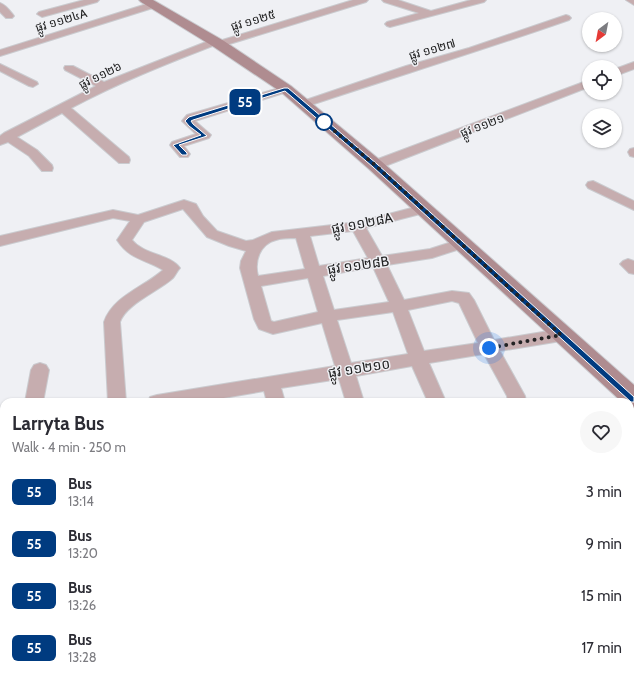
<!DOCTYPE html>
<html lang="en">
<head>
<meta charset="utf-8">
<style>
	body { margin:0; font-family:Cabin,"Noto Sans Khmer",sans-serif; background:#f7f7f7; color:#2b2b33; height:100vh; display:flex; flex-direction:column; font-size:15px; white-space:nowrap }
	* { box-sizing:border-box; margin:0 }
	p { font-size:13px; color:#7c7c81 }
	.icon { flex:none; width:22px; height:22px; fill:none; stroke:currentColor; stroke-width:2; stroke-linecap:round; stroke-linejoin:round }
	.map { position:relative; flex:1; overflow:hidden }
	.side { position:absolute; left:0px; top:398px; width:634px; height:284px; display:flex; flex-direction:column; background:#fff; border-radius:12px 12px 0 0; box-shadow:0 1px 3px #0004 }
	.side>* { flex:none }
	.badge { padding:0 8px; border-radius:6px; font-size:14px; line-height:26px }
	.needle { width:26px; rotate:212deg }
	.buttons { position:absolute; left:582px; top:12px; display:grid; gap:8px }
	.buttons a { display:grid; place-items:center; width:40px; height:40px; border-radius:50%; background:#fff; box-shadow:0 1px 3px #0004; font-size:20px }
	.you { position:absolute; width:20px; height:20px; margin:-10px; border:3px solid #fff; border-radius:50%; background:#1a73e8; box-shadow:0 0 0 6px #1a73e833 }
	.map>.badge { position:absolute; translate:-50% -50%; box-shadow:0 0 0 2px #fff }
	.round { display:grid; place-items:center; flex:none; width:42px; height:42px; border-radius:21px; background:#f7f7f7 }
	.overview { display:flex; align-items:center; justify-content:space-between; height:68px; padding:0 12px }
	h1 { font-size:19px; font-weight:700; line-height:30px }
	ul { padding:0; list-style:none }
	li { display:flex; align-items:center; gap:12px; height:52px; padding:0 12px }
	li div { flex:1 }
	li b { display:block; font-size:15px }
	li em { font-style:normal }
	li .badge { min-width:44px; font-weight:700; text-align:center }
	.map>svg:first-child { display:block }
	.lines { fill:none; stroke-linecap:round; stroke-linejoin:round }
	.minor-casing { stroke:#cacbcf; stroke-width:2 }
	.secondary-casing { stroke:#cacbcf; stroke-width:2 }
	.minor { fill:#c6adaf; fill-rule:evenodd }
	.secondary { fill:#af8c90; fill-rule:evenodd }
	.line { fill:#003b80; stroke:#fff }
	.walk { stroke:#232324; stroke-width:4; stroke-dasharray:0 7.2 }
	.stop-dot { fill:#fff; stroke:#003b80; stroke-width:2 }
	.labels { text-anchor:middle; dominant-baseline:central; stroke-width:3; stroke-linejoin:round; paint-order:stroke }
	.far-street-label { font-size:12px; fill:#232324; stroke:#eff0f4 }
	.street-label { font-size:14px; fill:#232324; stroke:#eff0f4 }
</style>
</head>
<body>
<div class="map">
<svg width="634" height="682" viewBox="0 0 634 682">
	<rect width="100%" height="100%" fill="#eff0f4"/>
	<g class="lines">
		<g class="minor-casing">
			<path id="minor" d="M 84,0 L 99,0 L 97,2 L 42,17 L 37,14 L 39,12 Z
				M 353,0 L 368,0 L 366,2 L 223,46 L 215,45 C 166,64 118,83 71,108 L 129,157 L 130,160 L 129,163 L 119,163 L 62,113 L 17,137 L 37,150 L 52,165 L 53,168 L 52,171 L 42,171 L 29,156 L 8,142 L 0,145 L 0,136 L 4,133 L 96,86 L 65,70 L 64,68 L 65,66 L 73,66 L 104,82 L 211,40 L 215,39 L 219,41 Z
				M 382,0 L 398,0 L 431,11 L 471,0 L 486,0 L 484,2 L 390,27 L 387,26 L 385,24 L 387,22 L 419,13 L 384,2 Z
				M 626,0 L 634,0 L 634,5 Z
				M 153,2 L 156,3 L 158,5 L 156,7 L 0,56 L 0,50 Z
				M 0,3 C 6,5 10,11 14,16 L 12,18 L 6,18 L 0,12 Z
				M 566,15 L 569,16 L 571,18 L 569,20 C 483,50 395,77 308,106 L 300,106 L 298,104 L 300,102 L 406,66 L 469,48 Z
				M 634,62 L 634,69 L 615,76 L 615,69 Z
				M 0,64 L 37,82 L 38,84 L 33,87 L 29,86 L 0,71 Z
				M 589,80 L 589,87 L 380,168 L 370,168 L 369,165 L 370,162 Z
				M 286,86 L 292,89 L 290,91 L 195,121 L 211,135 L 209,138 L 184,146 L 190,154 L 188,157 L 180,157 L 170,145 L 172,142 L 196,134 L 182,121 L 187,115 Z
				M 634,148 L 634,157 L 630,156 L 628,152 L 630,149 Z
				M 593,181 L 634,201 L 634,210 L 588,188 L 586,185 L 588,182 Z
				M 184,200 L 196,204 L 203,216 L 217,231 L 246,241 L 253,240 L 272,232 L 358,222 L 423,205 L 428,206 L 430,209 L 428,212 L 366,228 L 382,256 L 430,249 L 461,239 L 466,241 L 468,244 L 466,247 L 432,258 L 387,265 L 404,300 L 452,291 L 469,293 L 474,300 L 494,340 L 561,329 L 567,331 L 569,335 L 567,339 L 561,341 L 500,351 L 525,396 L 526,402 L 508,402 L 507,396 L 484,354 L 429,363 L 446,402 L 428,402 L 412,366 L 356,376 L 364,402 L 346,402 L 339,379 L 281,388 L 285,402 L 267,402 L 264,391 L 200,402 L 148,402 L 150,397 L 157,395 L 335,366 L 322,323 L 273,334 L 259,329 L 254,319 L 240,268 L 241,261 L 246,251 L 229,246 L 207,237 L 183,209 L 144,222 L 132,240 C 144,255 170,254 180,268 C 177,271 175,276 173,278 C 159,291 126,304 120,322 L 126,402 L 108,402 L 104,322 C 113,296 144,287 163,270 C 145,259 130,260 117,240 L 130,221 L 113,218 L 0,246 L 0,236 L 113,210 L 138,215 ZM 353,231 L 368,258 L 319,266 L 310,236 ZM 296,238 L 305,269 L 258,276 C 254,261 260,244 276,240 C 282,238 289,238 296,238 ZM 373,267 L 389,302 L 334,310 L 323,276 ZM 308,278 L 318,312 L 274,322 L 271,321 L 261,286 ZM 452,301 L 459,303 L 478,343 L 424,351 L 408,310 ZM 393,312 L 408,354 L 351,363 L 337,320 Z
				M 628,259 L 634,261 L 634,274 L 629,273 L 620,264 L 623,261 Z
				M 40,363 L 46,365 L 49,370 L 43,402 L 25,402 L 31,370 L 34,365 Z
				M 0,419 L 4,419 L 4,435 L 0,435 Z
				M 4,488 L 4,506 L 0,507 L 0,489 Z
				M 49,678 L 73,678 L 73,682 L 49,682 Z
				M 395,678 L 421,678 L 422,682 L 396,682 Z"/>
		</g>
		<g class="secondary-casing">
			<path id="secondary" d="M 139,0 L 153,0 L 224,41 L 291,86 L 381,161 L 634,385 L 634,408 L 630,407 L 630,402 L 622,402 L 369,169 L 281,92 L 214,47 L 141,2 Z"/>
		</g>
		<use href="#minor" class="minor"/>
		<use href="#secondary" class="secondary"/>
	</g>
	<path class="line" d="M 284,88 L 288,88 L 377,164 L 634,397 L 634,402 L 631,402 L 373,167 L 285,91 L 193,120 L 191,121 L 193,124 L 207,136 L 179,145 L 187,153 L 187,155 L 182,155 L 173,145 L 201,135 L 189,126 L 185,121 L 189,117 Z"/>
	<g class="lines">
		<path class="walk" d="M 324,122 L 375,165 L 561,335 L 489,348"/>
	</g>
	<circle class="stop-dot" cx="324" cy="122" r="8"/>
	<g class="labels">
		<g class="far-street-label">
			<text transform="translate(61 20) rotate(-17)">ផ្លូវ ១១២៤A</text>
			<text transform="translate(253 20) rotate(-17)">ផ្លូវ ១១២៥</text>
			<text transform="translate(432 49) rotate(-16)">ផ្លូវ ១១២៧</text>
			<text transform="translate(100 75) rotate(-26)">ផ្លូវ ១១២៦</text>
			<text transform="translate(482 125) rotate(-21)">ផ្លូវ ១១២១</text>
		</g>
		<g class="street-label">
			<text transform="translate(362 223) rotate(-11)">ផ្លូវ ១១២៨A</text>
			<text transform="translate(358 265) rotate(-8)">ផ្លូវ ១១២៨B</text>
			<text transform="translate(359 368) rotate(-9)">ផ្លូវ ១១២១០</text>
		</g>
	</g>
</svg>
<div class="buttons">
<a><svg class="needle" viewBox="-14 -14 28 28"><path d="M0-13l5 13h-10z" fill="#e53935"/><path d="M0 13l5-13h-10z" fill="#7c7c81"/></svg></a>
<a><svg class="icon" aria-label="locate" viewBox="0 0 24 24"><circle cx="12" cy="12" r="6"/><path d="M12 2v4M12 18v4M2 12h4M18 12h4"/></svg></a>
<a><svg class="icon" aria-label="layers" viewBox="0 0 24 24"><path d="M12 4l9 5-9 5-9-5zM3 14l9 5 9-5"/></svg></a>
</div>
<div class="you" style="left:489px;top:348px"></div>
<b class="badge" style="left:245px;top:102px;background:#003b80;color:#fff">55</b>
<section class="side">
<div class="overview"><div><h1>Larryta Bus</h1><p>Walk · 4 min · 250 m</p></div><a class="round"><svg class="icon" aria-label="heart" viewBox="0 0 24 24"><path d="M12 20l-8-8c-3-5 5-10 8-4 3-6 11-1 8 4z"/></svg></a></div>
<ul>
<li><span class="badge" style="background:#003b80;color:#fff">55</span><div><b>Bus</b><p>13:14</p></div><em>3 min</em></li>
<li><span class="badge" style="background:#003b80;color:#fff">55</span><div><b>Bus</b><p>13:20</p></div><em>9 min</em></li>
<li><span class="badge" style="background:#003b80;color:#fff">55</span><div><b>Bus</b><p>13:26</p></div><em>15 min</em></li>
<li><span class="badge" style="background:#003b80;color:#fff">55</span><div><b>Bus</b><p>13:28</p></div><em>17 min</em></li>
</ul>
</section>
</div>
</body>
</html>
